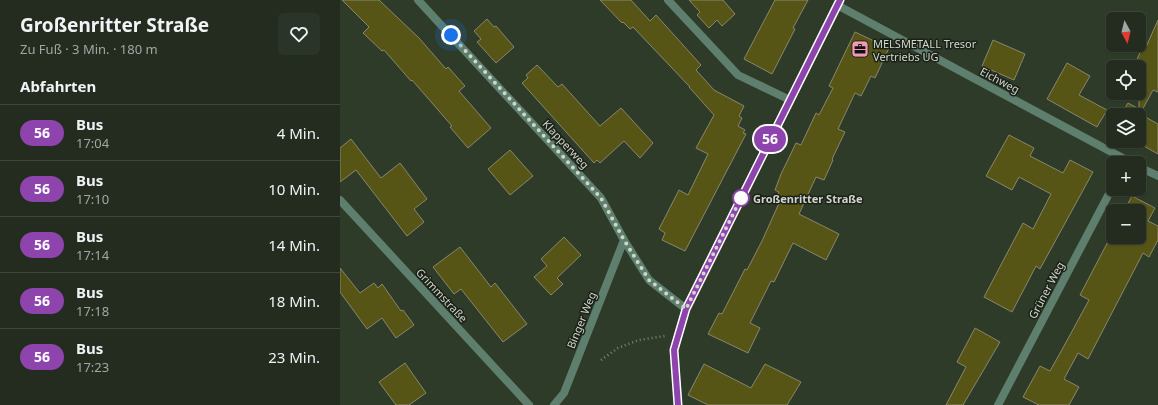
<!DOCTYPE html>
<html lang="de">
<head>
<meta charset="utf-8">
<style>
	body { margin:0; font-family:"Noto Sans",sans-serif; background:#2b3428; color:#f1f3f6; height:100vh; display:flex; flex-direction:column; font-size:15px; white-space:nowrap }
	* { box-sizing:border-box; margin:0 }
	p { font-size:13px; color:#a3a7a4 }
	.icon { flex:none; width:22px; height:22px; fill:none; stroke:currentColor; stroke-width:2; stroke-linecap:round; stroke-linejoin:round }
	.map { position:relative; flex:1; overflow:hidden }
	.details { display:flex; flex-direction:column; background:#232c1f; width:340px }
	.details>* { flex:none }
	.badge { padding:0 8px; border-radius:13px; font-size:14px; line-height:26px }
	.needle { width:26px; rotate:173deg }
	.buttons { position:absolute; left:766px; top:12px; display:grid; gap:8px }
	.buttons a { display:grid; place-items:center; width:40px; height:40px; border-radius:6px; background:#232c1f; box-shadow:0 1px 3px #0004,0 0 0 1px #40483d; font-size:20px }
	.you { position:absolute; width:20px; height:20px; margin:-10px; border:3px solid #fff; border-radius:50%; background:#1a73e8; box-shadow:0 0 0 6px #1a73e833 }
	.map>.badge { position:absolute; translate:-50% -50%; box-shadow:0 0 0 2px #fff }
	h2 { padding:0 20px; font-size:15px; line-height:36px }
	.round { display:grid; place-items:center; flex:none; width:42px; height:42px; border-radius:6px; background:#2b3428 }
	.headline { display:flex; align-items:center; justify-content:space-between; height:68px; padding:0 20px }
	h1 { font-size:19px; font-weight:700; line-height:30px }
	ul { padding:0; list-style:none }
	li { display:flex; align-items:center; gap:12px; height:56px; padding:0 20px; border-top:1px solid #40483d }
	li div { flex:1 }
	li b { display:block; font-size:15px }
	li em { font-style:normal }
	li .badge { min-width:44px; font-weight:700; text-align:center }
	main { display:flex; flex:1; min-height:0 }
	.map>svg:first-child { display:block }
	.building { fill:#575516; stroke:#87876e }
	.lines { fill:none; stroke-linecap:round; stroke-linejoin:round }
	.path { stroke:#7c8677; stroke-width:2.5; stroke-dasharray:1 3; stroke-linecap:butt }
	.minor { stroke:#5e7f6d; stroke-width:8 }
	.secondary { stroke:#71a68a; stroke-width:8 }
	.line-casing { stroke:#fff; stroke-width:9 }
	.line { stroke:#8e44ad; stroke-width:6 }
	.walk { stroke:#cfd7cb; stroke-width:4; stroke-dasharray:0 7.2 }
	.stop-dot { fill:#fff; stroke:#8e44ad; stroke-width:2 }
	.labels { text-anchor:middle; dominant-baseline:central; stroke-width:3; stroke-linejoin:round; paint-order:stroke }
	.poi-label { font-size:11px; fill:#cfd7cb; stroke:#1b2018; text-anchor:start }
	.street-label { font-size:11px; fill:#cfd7cb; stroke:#1b2018 }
	.stop-label { font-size:11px; font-weight:bold; fill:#cfd7cb; stroke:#1b2018; text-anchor:start }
</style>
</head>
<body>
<main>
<section class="details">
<div class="headline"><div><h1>Großenritter Straße</h1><p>Zu Fuß · 3 Min. · 180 m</p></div><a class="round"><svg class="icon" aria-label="heart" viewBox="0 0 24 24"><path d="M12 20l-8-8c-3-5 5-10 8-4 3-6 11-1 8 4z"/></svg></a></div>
<h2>Abfahrten</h2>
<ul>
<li><span class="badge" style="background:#8e44ad;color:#fff">56</span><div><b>Bus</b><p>17:04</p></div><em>4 Min.</em></li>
<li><span class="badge" style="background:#8e44ad;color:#fff">56</span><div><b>Bus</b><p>17:10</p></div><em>10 Min.</em></li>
<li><span class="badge" style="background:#8e44ad;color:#fff">56</span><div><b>Bus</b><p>17:14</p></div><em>14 Min.</em></li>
<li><span class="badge" style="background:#8e44ad;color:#fff">56</span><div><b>Bus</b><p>17:18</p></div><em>18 Min.</em></li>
<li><span class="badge" style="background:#8e44ad;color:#fff">56</span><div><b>Bus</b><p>17:23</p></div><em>23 Min.</em></li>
</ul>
</section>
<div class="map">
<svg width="818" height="405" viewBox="0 0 818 405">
	<rect width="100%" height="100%" fill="#2f3b29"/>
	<path class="building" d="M 2,0 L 39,0 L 79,38 L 106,69 L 108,67 L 125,86 L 119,91 L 151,128 L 128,148 L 110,127 L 112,126 L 72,80 L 71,81 L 44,50 L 42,51 L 23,33 L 29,27 Z
		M 260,0 L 291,0 L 310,21 L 316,15 L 361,65 L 356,70 L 374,90 L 404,106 L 399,116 L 402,118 L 398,126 L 405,130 L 403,133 L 406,134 L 345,251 L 322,240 L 325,233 L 319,229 L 339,190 L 348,195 L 368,154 L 356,148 L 374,115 L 349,87 L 350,87 L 293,27 L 290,29 L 283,22 L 282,23 Z
		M 349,0 L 383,0 L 395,14 L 382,26 L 377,20 L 369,28 L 357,15 L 360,12 Z
		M 435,0 L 468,0 L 453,28 L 455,29 L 432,74 L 404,59 Z
		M 147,19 L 154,27 L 156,26 L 174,47 L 156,63 L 137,42 L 141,39 L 134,31 Z
		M 818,20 L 818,92 L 813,90 L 800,114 L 818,124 L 818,154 L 795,141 L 799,141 L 799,115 L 781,115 L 788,103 L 799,109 L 799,67 L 794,67 L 803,45 L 806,47 Z
		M 515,32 L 549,48 L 535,78 L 531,76 L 521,96 L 515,93 L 498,129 L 505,132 L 492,159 L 493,160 L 484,180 L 476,177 L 459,214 L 499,234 L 486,260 L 453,243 L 434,282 L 431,281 L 410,323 L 420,328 L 408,353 L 368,334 L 379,313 L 382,314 L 405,269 L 407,270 L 422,241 L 440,201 L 436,199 L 439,192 L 435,190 L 441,174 L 456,143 L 461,145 L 476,113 L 479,115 L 493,88 L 489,86 Z
		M 653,40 L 685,54 L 674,80 L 642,66 Z
		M 727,63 L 750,76 L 739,95 L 767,110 L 757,127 L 707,99 Z
		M 197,65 L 218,87 L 222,84 L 260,126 L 281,108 L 313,143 L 300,158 L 284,141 L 260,163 L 257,160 L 254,163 L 182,83 L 188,78 L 186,75 Z
		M 669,135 L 694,148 L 690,156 L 723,173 L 730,160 L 753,172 L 700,269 L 696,266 L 672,312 L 644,297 L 683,223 L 693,229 L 711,194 L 679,177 L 672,190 L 646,176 Z
		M 11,139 L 41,178 L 60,163 L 87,199 L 74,209 L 84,222 L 67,236 L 16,170 L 0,182 L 0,148 Z
		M 170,150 L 193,176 L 170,195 L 148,169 Z
		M 792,196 L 815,208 L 808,221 L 818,226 L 818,240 L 809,257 L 803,253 L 748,359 L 738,353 L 724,379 L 739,387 L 729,405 L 699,405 L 683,397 L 700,366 L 710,371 L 724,346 L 749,300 L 740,295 L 773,232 L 773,237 L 799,237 L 799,211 L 784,211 Z
		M 224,237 L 241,255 L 217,278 L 223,284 L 211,295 L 194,277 L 207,266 L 201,259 Z
		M 120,247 L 151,287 L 155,283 L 187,324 L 163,342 L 121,289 L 114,294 L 93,267 Z
		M 0,268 L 20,293 L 34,283 L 38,288 L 42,284 L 61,311 L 63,310 L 74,325 L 56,338 L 42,318 L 27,329 L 0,292 Z
		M 635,328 L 660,342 L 623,405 L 606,405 L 626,367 L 617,362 Z
		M 65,363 L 86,393 L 69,405 L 56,405 L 39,382 Z
		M 364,364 L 411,388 L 425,364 L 461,382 L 447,405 L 368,405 L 348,395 Z"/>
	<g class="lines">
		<path class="path" d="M 261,360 L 278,348 L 299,340 L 325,336"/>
		<path class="minor" d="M 78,0 L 261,198 L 284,240 L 309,280 L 346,309
			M 328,0 L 398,75 L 450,100
			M 497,5 L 792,163
			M 799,167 L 818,176
			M 0,200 L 189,405
			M 214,405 L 224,393 L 284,240
			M 658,405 L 773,186"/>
		<path class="secondary" d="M 338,405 L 334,350 L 346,309 L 500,0"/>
	</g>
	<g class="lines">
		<g class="line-casing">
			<path id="line" d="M 338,405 L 334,350 L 346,309 L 500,0"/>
		</g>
		<use href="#line" class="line"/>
		<path class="walk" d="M 111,35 L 261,198 L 284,240 L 309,280 L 346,309 L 404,192 L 401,198"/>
	</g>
	<defs>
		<g id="office-square" transform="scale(0.9)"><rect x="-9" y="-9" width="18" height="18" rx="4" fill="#f19ab2" stroke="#1b2018"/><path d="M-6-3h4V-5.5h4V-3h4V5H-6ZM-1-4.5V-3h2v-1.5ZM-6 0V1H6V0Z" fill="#111"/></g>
	</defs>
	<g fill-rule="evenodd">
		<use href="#office-square" x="520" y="49"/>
	</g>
	<circle class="stop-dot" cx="401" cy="198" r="8"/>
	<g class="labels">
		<g class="poi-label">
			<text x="533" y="43">MELSMETALL Tresor<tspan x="533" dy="13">Vertriebs UG</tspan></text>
		</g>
		<g class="street-label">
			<text transform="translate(660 80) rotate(28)">Eichweg</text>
			<text transform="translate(226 144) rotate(47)">Klapperweg</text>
			<text transform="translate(706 290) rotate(-62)">Grüner Weg</text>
			<text transform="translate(102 295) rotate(47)">Grimmstraße</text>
			<text transform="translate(241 320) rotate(-68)">Binger Weg</text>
		</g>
		<g class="stop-label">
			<text x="413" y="198">Großenritter Straße</text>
		</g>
	</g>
</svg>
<div class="buttons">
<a><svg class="needle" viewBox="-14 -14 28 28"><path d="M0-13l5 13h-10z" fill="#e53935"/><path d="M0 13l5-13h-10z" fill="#a3a7a4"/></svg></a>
<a><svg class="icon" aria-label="locate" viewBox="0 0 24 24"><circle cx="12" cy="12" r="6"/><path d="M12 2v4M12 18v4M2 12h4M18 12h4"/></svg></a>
<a><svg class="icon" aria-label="layers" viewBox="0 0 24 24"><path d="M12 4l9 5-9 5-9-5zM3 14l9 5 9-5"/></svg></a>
<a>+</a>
<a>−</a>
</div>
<div class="you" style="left:111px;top:35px"></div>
<b class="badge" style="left:430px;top:139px;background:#8e44ad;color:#fff">56</b>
</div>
</main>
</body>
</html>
